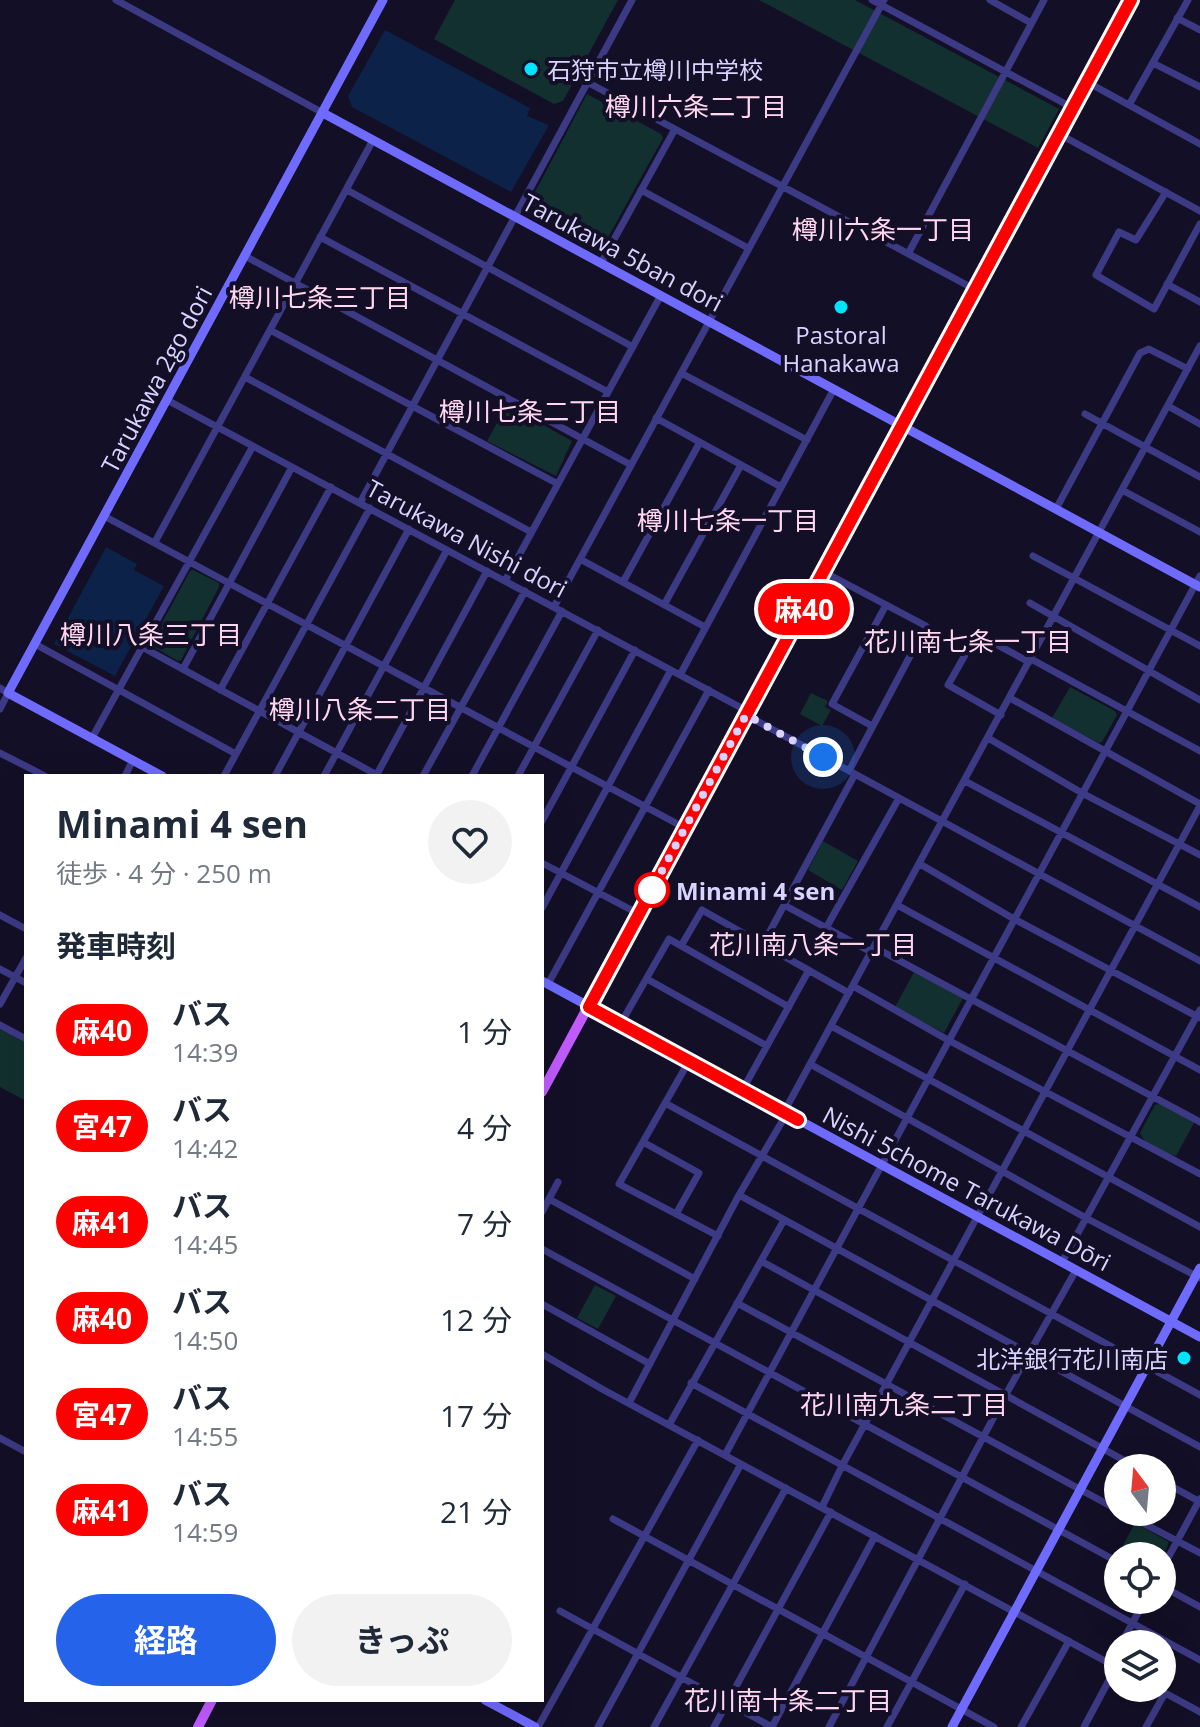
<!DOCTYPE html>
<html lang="ja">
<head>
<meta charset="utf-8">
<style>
	body { margin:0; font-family:"Open Sans","Noto Sans JP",sans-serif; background:#f2f2f3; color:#1f2937; height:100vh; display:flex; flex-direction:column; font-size:30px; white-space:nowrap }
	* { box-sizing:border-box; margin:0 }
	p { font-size:26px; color:#747a83 }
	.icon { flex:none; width:44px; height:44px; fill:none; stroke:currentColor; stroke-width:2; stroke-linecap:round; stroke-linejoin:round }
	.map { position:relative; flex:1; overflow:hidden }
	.sheet { position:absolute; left:24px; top:774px; width:520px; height:928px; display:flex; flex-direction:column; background:#fff; border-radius:0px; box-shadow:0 8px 32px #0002 }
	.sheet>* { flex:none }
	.badge { padding:0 16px; border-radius:26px; font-size:28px; line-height:52px }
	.needle { width:52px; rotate:344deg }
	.fabs { position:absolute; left:1104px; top:1454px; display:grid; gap:16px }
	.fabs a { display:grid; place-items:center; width:72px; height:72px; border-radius:50%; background:#fff; box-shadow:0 8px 32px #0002; font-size:40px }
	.you { position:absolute; width:40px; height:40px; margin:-20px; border:6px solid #fff; border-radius:50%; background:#1a73e8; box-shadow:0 0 0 12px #1a73e833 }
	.map>.badge { position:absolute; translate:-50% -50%; box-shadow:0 0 0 4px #fff }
	h2 { padding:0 32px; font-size:30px; line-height:72px }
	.round { display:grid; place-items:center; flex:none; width:84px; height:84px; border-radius:42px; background:#f2f2f3 }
	.head { display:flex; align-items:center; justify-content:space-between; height:136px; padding:0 32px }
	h1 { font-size:38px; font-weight:700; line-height:60px }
	.button { display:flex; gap:16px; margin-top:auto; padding:16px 32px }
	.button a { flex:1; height:92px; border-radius:48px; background:#2563eb; color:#fff; font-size:32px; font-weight:700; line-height:92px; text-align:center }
	.button a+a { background:#f2f2f3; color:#1f2937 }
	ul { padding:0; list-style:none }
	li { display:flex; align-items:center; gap:24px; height:96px; padding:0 32px }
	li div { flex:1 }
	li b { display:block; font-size:30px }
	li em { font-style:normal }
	li .badge { min-width:88px; font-weight:700; text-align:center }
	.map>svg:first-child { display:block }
	.green { fill:#12302f }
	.water { fill:#0c2248 }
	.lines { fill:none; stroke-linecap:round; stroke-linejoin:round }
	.street { stroke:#3d3a85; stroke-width:7 }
	.secondary { stroke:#6f6bff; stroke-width:9 }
	.primary { stroke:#c25bff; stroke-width:10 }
	.line-casing { stroke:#fff; stroke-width:18 }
	.line { stroke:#f00; stroke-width:12 }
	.walk { stroke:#d9d4ff; stroke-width:8; stroke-dasharray:0 14.4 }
	.poi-dot { fill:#00e5ff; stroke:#130f26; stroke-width:3 }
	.stop-dot { fill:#fff; stroke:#f00; stroke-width:4 }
	.labels { text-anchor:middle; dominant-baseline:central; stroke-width:8; stroke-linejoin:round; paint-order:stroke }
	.poi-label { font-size:24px; fill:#d9d4ff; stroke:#130f26; text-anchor:start }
	.street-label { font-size:24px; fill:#d9d4ff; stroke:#130f26 }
	.stop-label { font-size:24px; font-weight:bold; fill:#d9d4ff; stroke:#130f26; text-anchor:start }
	.neighbourhood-label { font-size:26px; fill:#ffd6f0; stroke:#130f26 }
</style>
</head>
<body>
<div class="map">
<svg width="1200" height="1727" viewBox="0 0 1200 1727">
	<rect width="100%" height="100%" fill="#130f26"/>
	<path class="green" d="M 455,0 L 618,0 L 563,101 L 554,104 L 434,39 Z
		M 759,0 L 855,0 L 1059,109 L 1038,148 Z
		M 587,94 L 661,134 L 663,138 L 601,250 L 526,209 Z
		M 507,405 L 572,441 L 556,476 L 487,441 Z
		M 193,570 L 219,583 L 219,587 L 181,660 L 178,661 L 152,646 L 151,643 L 190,571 Z
		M 1070,687 L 1115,711 L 1117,715 L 1102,742 L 1099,743 L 1052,718 Z
		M 811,693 L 828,701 L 825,707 L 831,710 L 822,726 L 800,714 Z
		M 823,841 L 858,861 L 842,890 L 808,870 Z
		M 914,972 L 963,998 L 944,1033 L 895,1007 Z
		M 0,1029 L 26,1043 L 26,1101 L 0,1087 Z
		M 1159,1104 L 1176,1109 L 1194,1123 L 1176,1156 C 1161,1151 1147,1148 1140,1133 L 1155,1105 Z
		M 595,1285 L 616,1296 L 598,1329 L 577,1318 Z
		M 1135,1523 L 1169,1542 L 1162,1559 L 1162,1556 L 1117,1556 Z"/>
	<path class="water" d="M 385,30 L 530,108 L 527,116 L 549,125 L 511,192 L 352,107 L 348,96 Z
		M 106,547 L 137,564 L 134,570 L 164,586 L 115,676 L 54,644 Z"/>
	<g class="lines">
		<path class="street" d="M 116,0 L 323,113
			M 872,0 L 1073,108
			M 990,0 L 1031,23
			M 1177,18 L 1200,30
			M 1153,63 L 1200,87
			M 587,82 L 976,290
			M 1087,82 L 1200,144
			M 1129,105 L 1188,0
			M 1059,134 L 1200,211
			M 347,190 L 633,347
			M 641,190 L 748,248
			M 1166,192 L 1136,240 L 1119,232 L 1096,275 L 1154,309 L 1200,224
			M 320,237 L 608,392
			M 908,254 L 1044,0
			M 245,256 L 631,465
			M 601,263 L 675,129
			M 1167,284 L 1200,302
			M 270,330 L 558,484
			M 681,373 L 807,440
			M 245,377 L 531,532
			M 167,400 L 749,712
			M 1168,406 L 1200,424
			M 1085,414 L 1200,477
			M 656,418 L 781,487
			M 1122,490 L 1200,532
			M 360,503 L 632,0
			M 1056,509 L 1140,353 L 1149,349 L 1188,369
			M 104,516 L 685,828
			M 155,542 L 373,140
			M 1033,556 L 1200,646
			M 580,559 L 705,627
			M 824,572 L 926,626 L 849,771
			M 505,581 L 661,295
			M 623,582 L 700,442
			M 1030,603 L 1200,700
			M 664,605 L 741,465
			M 554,607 L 884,0
			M 35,644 L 236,754
			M 142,647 L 379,776
			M 1031,659 L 1200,751
			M 183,669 L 292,467
			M 680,675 L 834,389
			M 0,688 L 8,693 L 0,709
			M 220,690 L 331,487
			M 1010,698 L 1200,804
			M 746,715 L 1200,961
			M 1001,715 L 948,685 L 977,634 L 1029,662
			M 872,726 L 832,704 L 886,605
			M 92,738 L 253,446
			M 988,738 L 1082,793 L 1200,855
			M 0,753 L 45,776
			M 125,776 L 133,760
			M 224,776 L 370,508
			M 275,776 L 409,529
			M 324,776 L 447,550
			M 376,776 L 487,571
			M 423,776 L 525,591
			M 472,776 L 562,611
			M 518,776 L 598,630
			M 965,781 L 1200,907
			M 542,821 L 635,650
			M 542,863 L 639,914
			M 920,864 L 1014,919 L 1200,1018
			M 784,905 L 871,952
			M 897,905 L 1200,1070
			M 542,908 L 671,670
			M 0,915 L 26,929
			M 826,928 L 899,798
			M 763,944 L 855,774
			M 681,946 L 702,910 L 849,993
			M 874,947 L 1200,1122
			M 0,969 L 26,983
			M 647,979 L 767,1046
			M 548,984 L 709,690
			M 853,986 L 948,1040 L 1200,1174
			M 0,1004 L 26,958
			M 621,1023 L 669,939 L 789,1007
			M 0,1025 L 26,1039
			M 831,1026 L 1200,1227
			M 689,1061 L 619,1184 L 718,1236
			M 810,1064 L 1086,1218 L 1200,1278
			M 743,1089 L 809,970
			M 665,1103 L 1200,1395
			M 784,1112 L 1200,346
			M 787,1113 L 739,1195 L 1200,1447
			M 643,1142 L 699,1173 L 676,1214
			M 549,1199 L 695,1279
			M 542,1212 L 558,1182
			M 542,1249 L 1118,1562
			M 761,1261 L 1138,1468
			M 1062,1262 L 1200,1010
			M 737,1303 L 1118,1510
			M 542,1304 L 650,1364
			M 542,1354 L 602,1389 L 1118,1668
			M 691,1383 L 1200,1660
			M 629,1403 L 739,1195
			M 669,1425 L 784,1220
			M 0,1438 L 26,1452
			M 725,1455 L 1200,576
			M 1162,1481 L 1200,1502
			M 822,1507 L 842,1466 L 1200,806
			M 1122,1512 L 1200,1553
			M 613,1519 L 994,1727
			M 1162,1569 L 1200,1499
			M 1162,1586 L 1200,1607
			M 560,1611 L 772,1727
			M 1121,1644 L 1145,1600
			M 1111,1664 L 1118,1650
			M 1156,1688 L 1200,1712
			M 538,1727 L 698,1440
			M 598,1727 L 741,1464
			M 654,1727 L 786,1488
			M 714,1727 L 831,1512
			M 772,1727 L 875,1536
			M 829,1727 L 1005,1396 L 1076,1270
			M 887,1727 L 965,1584
			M 1021,1727 L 1069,1641
			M 1084,1727 L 1116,1667
			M 1146,1727 L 1165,1693"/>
		<path class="secondary" d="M 323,113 L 1200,587
			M 162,776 L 8,693 L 383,0
			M 542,981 L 1200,1337
			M 485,1700 L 535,1727
			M 952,1727 L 1200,1268"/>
		<path class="primary" d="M 542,1092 L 1131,0
			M 198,1727 L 212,1700"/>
	</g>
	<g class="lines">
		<g class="line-casing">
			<path id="line" d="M 798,1120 L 589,1007 L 1131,0"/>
		</g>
		<use href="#line" class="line"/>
		<path class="walk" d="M 652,890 L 650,893 L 746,715 L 823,757"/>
	</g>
	<g class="poi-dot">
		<circle cx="531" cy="69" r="8"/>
		<circle cx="841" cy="307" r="8"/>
		<circle cx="1184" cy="1358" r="8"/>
	</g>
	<circle class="stop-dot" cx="652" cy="890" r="16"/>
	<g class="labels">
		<g class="poi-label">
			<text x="547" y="69">石狩市立樽川中学校</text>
			<text x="841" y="334" text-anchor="middle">Pastoral<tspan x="841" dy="28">Hanakawa</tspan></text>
			<text x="1168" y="1358" text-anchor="end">北洋銀行花川南店</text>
		</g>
		<g class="street-label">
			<text transform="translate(623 252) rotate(28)">Tarukawa 5ban dori</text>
			<text transform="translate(156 379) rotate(-62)">Tarukawa 2go dori</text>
			<text transform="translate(467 538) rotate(28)">Tarukawa Nishi dori</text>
			<text transform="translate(967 1188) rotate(28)">Nishi 5chome Tarukawa Dōri</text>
		</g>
		<g class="stop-label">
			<text x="676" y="890">Minami 4 sen</text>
		</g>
		<g class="neighbourhood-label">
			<text x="696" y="106">樽川六条二丁目</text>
			<text x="883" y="229">樽川六条一丁目</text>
			<text x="320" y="297">樽川七条三丁目</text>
			<text x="530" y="411">樽川七条二丁目</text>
			<text x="728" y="520">樽川七条一丁目</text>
			<text x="151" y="634">樽川八条三丁目</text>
			<text x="968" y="641">花川南七条一丁目</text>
			<text x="360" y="709">樽川八条二丁目</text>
			<text x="813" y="944">花川南八条一丁目</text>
			<text x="904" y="1404">花川南九条二丁目</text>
			<text x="788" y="1700">花川南十条二丁目</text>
		</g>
	</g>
</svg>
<div class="fabs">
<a><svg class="needle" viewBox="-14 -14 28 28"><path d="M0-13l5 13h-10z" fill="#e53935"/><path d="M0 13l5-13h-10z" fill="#747a83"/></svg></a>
<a><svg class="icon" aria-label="locate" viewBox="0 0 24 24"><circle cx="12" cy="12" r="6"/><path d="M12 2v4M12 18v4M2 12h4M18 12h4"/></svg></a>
<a><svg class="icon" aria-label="layers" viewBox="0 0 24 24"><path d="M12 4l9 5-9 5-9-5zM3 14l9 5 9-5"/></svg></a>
</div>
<div class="you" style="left:823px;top:757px"></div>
<b class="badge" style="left:804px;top:609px;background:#f00;color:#fff">麻40</b>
<section class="sheet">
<div class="head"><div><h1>Minami 4 sen</h1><p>徒歩 · 4 分 · 250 m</p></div><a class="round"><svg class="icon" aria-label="heart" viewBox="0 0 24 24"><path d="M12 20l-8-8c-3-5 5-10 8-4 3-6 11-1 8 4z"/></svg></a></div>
<h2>発車時刻</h2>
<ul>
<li><span class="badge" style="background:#f00;color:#fff">麻40</span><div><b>バス</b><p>14:39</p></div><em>1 分</em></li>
<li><span class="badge" style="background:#f00;color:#fff">宮47</span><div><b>バス</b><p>14:42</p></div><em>4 分</em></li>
<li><span class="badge" style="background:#f00;color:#fff">麻41</span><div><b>バス</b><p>14:45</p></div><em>7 分</em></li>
<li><span class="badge" style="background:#f00;color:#fff">麻40</span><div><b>バス</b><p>14:50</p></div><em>12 分</em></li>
<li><span class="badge" style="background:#f00;color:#fff">宮47</span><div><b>バス</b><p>14:55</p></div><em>17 分</em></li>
<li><span class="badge" style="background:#f00;color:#fff">麻41</span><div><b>バス</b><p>14:59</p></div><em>21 分</em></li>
</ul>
<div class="button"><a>経路</a><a>きっぷ</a></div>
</section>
</div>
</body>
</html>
